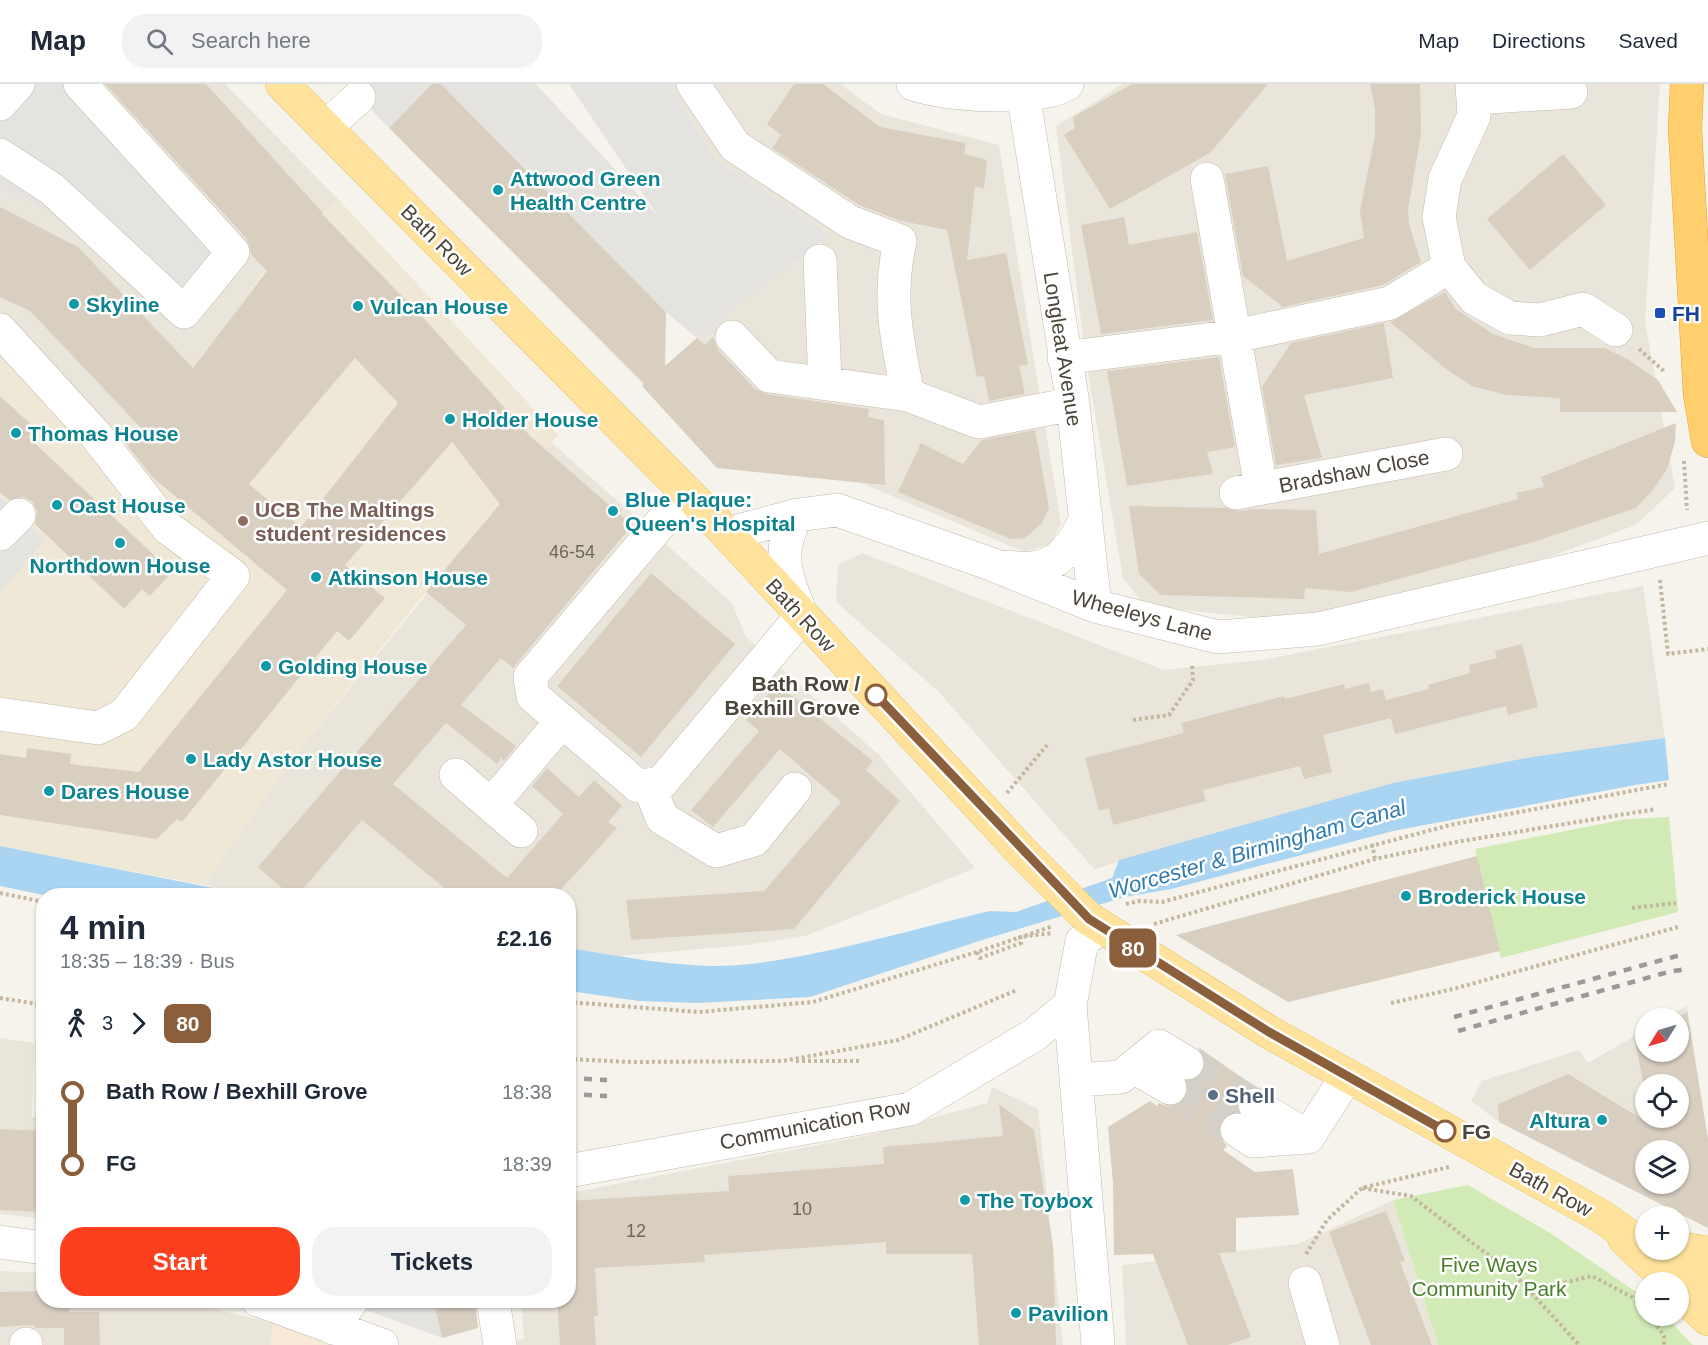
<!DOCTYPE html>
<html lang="en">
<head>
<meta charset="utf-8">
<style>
	body { margin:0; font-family:Helvetica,sans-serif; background:#f2f2f3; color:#1f2937; height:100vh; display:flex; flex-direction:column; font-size:22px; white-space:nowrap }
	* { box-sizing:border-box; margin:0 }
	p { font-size:20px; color:#747a83 }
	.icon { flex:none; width:33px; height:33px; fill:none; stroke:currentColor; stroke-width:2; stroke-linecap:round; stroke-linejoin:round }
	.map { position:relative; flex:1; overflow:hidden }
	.panel { position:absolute; left:36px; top:804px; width:540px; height:420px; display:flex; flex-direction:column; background:#fff; border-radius:24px; box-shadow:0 2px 4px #0004 }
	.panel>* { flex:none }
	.badge { padding:0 12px; border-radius:9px; font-size:21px; line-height:39px }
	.needle { width:39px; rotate:233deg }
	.buttons { position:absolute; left:1635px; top:924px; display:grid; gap:12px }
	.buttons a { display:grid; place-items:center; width:54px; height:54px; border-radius:50%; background:#fff; box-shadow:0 2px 4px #0004; font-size:30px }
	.map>.badge { position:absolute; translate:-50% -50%; box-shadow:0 0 0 3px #fff }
	.legs { display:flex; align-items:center; gap:9px; height:66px; padding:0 24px; font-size:20px }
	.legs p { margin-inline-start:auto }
	.summary { display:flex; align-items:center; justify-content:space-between; height:102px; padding:0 24px }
	h1 { font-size:33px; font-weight:700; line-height:45px }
	.action { display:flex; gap:12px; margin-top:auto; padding:12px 24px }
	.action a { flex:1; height:69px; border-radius:24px; background:#fc3f1d; color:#fff; font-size:24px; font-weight:700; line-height:69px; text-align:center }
	.action a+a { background:#f2f2f3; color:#1f2937 }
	ul { padding:0 24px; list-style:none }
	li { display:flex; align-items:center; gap:21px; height:72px; font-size:22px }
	li i { display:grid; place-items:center; width:9px; height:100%; margin:0 8px; background:currentColor }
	li i::after { content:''; width:15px; height:15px; margin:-8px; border:4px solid; border-radius:50%; background:#fff }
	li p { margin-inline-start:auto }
	li:first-child i { background:linear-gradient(#0000 50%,currentColor 0) }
	li:last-child i { background:linear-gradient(currentColor 50%,#0000 0) }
	header { display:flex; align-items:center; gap:36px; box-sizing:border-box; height:84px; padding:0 30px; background:#fff; border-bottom:2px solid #e0e1e3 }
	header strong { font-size:28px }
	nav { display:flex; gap:33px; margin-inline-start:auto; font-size:21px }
	.search { width:420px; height:54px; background:#f2f2f3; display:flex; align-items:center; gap:15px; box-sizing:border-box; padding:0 21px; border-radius:24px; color:#747a83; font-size:22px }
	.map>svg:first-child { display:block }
	.residential { fill:#eae5da; fill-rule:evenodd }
	.commercial { fill:#f7ead8 }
	.education { fill:#efe8d6 }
	.green { fill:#d2eab5 }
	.parking { fill:#e5e3e0 }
	.water { fill:#a9d4f2 }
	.building { fill:#d8cfc1; fill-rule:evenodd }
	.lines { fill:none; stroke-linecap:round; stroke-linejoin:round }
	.minor-tunnel { stroke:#d4d0c8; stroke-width:33; stroke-dasharray:33 16; stroke-linecap:butt }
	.minor-casing { stroke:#c2bbae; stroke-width:34 }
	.major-casing { stroke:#e6c16a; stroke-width:34 }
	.highway-casing { stroke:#e0a43c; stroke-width:34 }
	.path { stroke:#c4b79f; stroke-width:4; stroke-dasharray:3 3; stroke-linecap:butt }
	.minor { stroke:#fff; stroke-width:33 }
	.major { stroke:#ffe39c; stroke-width:33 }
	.highway { stroke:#ffcf6e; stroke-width:33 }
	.rail { stroke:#9a9a9a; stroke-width:4.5; stroke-dasharray:8 8; stroke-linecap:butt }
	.major-bridge-casing { stroke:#e6c16a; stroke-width:34; stroke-linecap:butt }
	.major-bridge { stroke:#ffe39c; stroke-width:33 }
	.line-1-casing { stroke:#fff; stroke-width:14 }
	.line-1 { stroke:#8b5e3c; stroke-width:9 }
	.culture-dot { fill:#0f9aa8; stroke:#fff; stroke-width:2 }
	.transit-dot { fill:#1a4fb4; stroke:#fff; stroke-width:2 }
	.education-dot { fill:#8d6e63; stroke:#fff; stroke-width:2 }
	.stop-1-dot { fill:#fff; stroke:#8b5e3c; stroke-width:3 }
	.service-dot { fill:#5c6f8a; stroke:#fff; stroke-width:2 }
	.labels { text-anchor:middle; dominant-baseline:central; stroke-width:5; stroke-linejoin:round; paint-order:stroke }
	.number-label { font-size:18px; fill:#6e675b }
	.culture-label { font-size:21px; font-weight:bold; fill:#0d838f; stroke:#fff; text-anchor:start }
	.street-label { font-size:21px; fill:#4b4439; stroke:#fff }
	.transit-label { font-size:21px; font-weight:bold; fill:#164399; stroke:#fff; text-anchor:start }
	.education-label { font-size:21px; font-weight:bold; fill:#785e54; stroke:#fff; text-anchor:start }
	.stop-label { font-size:21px; font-weight:bold; fill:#4b4439; stroke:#fff; text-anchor:end }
	.service-label { font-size:21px; font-weight:bold; fill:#4e5e75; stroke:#fff; text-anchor:start }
	.park-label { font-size:21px; fill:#4a7f2a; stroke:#fff }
	.water-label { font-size:22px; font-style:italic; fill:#2e7ab2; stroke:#fff }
</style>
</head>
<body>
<header>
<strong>Map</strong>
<div class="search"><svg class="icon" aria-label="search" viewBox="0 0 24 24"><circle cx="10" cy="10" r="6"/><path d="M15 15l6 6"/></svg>Search here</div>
<nav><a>Map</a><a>Directions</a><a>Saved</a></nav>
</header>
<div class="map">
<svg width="1708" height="1261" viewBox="0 0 1708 1261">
	<rect width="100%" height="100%" fill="#f6f3ec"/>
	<path class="residential" d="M 0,0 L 225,0 L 338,115 L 265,185 L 246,214 L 187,292 L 114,361 L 11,234 L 0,228 Z
		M 668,0 L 840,0 L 881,30 L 999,61 L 1061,440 L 1051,460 L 1025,468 L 861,399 L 717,384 L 642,302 L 697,254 L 831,150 L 717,77 Z
		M 1123,0 L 1660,0 L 1645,237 L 1675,404 L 1636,441 L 1546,474 L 1317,531 L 1260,534 L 1145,522 L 1123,494 L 1087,283 L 1056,42 Z
		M 551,358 L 732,519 L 746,553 L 879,671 L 975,784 L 805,852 L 747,861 L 618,872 L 569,864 L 568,812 L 249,812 L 204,801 L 292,675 Z
		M 862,469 L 1164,586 L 1262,576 L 1643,502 L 1665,654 L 1532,673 L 1393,699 L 1094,785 L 938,607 L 836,518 L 838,481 Z
		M 1687,922 L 1708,1055 L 1708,1141 L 1704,1142 L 1499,1038 L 1471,1017 L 1482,997 L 1579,966 L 1588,979 L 1645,946 L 1646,968 L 1678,968 L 1678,934 L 1665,934 ZM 1646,1000 L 1678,1000 L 1678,1034 L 1646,1034 ZM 1646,1066 L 1678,1066 L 1678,1100 L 1646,1100 Z
		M 0,954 L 34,959 L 32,1033 L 43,1033 L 43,1135 L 0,1130 Z
		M 992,1003 L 1038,1025 L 1063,1261 L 513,1261 L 512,1259 L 524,1254 L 521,1217 L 568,1216 L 569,1109 L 870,1051 L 987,1019 Z
		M 1393,1116 L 1438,1261 L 1126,1261 L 1122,1181 L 1298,1160 Z
		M 0,1187 L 43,1189 L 44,1216 L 182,1217 L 273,1239 L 271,1261 L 0,1261 Z"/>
	<path class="commercial" d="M 273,1239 L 332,1261 L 271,1261 Z"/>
	<path class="education" d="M 338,115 L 558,351 L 426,508 L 292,675 L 204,801 L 0,762 L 0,228 L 10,234 L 114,361 L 187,292 L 246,214 L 265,185 Z"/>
	<path class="green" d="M 1669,733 L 1678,828 L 1501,874 L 1475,765 L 1626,735 Z
		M 1468,1101 L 1550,1149 L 1645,1214 L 1646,1232 L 1665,1232 L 1693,1261 L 1438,1261 L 1393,1116 Z"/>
	<path class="parking" d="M 0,0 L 98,0 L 249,169 L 184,251 L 58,132 L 0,104 Z
		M 346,0 L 432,0 L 389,44 Z
		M 441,0 L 536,0 L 658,132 L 569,0 L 668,0 L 717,77 L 831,150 L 697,254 L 666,228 Z
		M 0,412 L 45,456 L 0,509 Z
		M 341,1217 L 433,1217 L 442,1254 Z"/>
	<path class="water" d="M 1665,654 L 1669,696 L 1635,701 L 1393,747 L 1171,805 L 1125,813 L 979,857 L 810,913 L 697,919 L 639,917 L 569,907 L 568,864 C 628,873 690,887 750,880 C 828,871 913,845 990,827 L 1016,828 L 1112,794 L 1119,776 L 1393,699 L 1532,673 Z
		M 0,762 L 249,811 L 48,812 L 0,802 Z"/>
	<path class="building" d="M 105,0 L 206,0 L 323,129 L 322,130 L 429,240 L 531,353 L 632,441 L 513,584 L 501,574 L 461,621 L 516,662 L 504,677 L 501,674 L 497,680 L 446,639 L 393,700 L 507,794 L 563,730 L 532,702 L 547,684 L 579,713 L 594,696 L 622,722 L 608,738 L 617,744 L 555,812 L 454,812 L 362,736 L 297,812 L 291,812 L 258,783 L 466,541 L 426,508 L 500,420 L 452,358 L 345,481 L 385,514 L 349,557 L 337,547 L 182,738 L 177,735 L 157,755 L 0,731 L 0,670 L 26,674 L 27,664 L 71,670 L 70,680 L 139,688 L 287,506 L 152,393 L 124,357 L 144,347 L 30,227 L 0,213 L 0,123 L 78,163 L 193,284 L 267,187 L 251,170 L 247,155 ZM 355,274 L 398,319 L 301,443 L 249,400 Z
		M 432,0 L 441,0 L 666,228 L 665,282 L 697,254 L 705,261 L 713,253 L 718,266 L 755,305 L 766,310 L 869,325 L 868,333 L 884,336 L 885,401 L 717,384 L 642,302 L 644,300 L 389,44 Z
		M 794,0 L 823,0 L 880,43 L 966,59 L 964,70 L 987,76 L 984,105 L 975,102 L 967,176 L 1006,169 L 1028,280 L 1019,282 L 1025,310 L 989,317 L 984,292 L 977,293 L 947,146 L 901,137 L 859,121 L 772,64 L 781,51 L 767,40 Z
		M 1132,0 L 1268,0 L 1210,69 L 1110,125 L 1064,51 L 1075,44 L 1073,33 Z
		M 1370,0 L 1420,0 L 1421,50 L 1408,126 L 1409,140 L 1421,178 L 1383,201 L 1283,223 L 1243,192 L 1225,90 L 1268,82 L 1287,177 L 1364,154 L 1360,127 L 1375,52 L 1375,25 Z
		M 1563,70 L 1606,121 L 1530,186 L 1487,135 Z
		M 1124,133 L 1129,161 L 1197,148 L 1213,236 L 1101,250 L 1081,141 Z
		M 1445,208 L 1456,225 L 1493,250 L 1534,264 L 1605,264 L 1629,276 L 1658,296 L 1677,328 L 1560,328 L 1560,314 L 1506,311 L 1472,302 L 1446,285 L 1390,238 Z
		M 1384,239 L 1393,294 L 1304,311 L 1322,374 L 1276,381 L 1262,303 L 1291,259 Z
		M 1219,273 L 1235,363 L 1207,368 L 1213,390 L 1127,402 L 1107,287 Z
		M 0,312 L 36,345 L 28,353 L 172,488 L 150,512 L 142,505 L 124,525 L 35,440 L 37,427 L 32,417 L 23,413 L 9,416 L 0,408 Z
		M 1676,339 L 1675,358 L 1667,385 L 1653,406 L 1636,424 L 1530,459 L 1351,508 L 1305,504 L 1304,515 L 1161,511 L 1139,490 L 1129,422 L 1226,424 L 1239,427 L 1255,425 L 1316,426 L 1319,470 L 1518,415 L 1516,409 L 1544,403 L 1541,393 Z
		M 1035,346 L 1049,424 L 1042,439 L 1025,454 L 1011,455 L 898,408 L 921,359 L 963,380 L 982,356 Z
		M 651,489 L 735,560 L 641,673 L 557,602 Z
		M 1522,560 L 1538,623 L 1508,631 L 1506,622 L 1395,650 L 1386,616 L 1429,605 L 1428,601 L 1470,589 L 1469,581 L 1497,574 L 1495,567 Z
		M 1369,599 L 1371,608 L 1383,605 L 1391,634 L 1323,651 L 1332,688 L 1304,695 L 1300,682 L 1203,706 L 1206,717 L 1113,741 L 1109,724 L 1099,727 L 1085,674 L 1184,649 L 1181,639 L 1284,612 L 1285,615 L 1344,600 L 1345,605 Z
		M 777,600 L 873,677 L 866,686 L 900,717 L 794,845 L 631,856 L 626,816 L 764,807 L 841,718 L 780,665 L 713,743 L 691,726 L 759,647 L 746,636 Z
		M 1477,772 L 1500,867 L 1288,918 L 1176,851 Z
		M 1687,928 L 1708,1055 L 1708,1144 L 1499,1038 L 1498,1020 L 1568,990 L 1650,1040 L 1649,1034 L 1678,1034 L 1678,1000 L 1646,1000 L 1646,1015 L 1636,961 L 1646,955 L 1646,968 L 1678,968 L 1677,934 ZM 1646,1066 L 1678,1066 L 1678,1100 L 1646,1100 Z
		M 1198,963 L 1254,1002 L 1245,1005 L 1239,1011 L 1236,1020 L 1238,1027 L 1228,1029 L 1221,1036 L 1218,1044 L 1220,1054 L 1227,1062 L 1223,1066 L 1255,1088 L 1293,1085 L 1299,1131 L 1236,1134 L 1236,1168 L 1219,1169 L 1251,1253 L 1228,1261 L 1188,1261 L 1153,1170 L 1114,1171 L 1113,1099 L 1108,1043 L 1150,1017 L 1157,1022 L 1159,1019 L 1169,1023 L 1180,1020 L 1186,1013 L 1187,998 L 1196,995 L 1203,988 L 1206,979 Z
		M 999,1020 L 1034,1046 L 1053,1162 L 1056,1261 L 979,1261 L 972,1170 L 886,1170 L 886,1158 L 704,1171 L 705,1178 L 595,1184 L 598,1232 L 594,1232 L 596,1261 L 560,1261 L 557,1216 L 568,1216 L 568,1117 L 729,1107 L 728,1092 L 884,1080 L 883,1063 L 1003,1052 Z
		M 0,1045 L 44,1047 L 44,1128 L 0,1126 Z
		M 1386,1127 L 1405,1177 L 1400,1178 L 1432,1261 L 1371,1261 L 1329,1148 Z
		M 44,1207 L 44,1216 L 69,1216 L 69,1228 L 99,1228 L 100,1261 L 64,1261 L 64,1244 L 36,1244 L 34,1241 L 0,1243 L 0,1208 Z
		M 433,1216 L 475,1216 L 478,1244 L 442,1254 Z"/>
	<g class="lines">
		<path class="minor-tunnel" d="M 1187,979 L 1255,1021
			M 1170,1004 L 1237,1046"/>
		<g class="minor-casing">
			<path id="minor" d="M 693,0 L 735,62 L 850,138 L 900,157 C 887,215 897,255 908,311
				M 913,0 C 948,11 1035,18 1067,0
				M 1472,0 L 1474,32 L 1445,95 L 1439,133 L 1449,183 L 1474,214 L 1510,234 L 1540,236 L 1583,225 L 1616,246
				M 1023,9 L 1073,320 L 1095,522
				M 1474,14 L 1571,8
				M 0,20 L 18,0
				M 325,44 L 359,13
				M 0,71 L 52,105 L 184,228 L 233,168 L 80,0
				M 1207,95 L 1261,404
				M 820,177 L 825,298
				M 0,246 L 94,349 L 168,444 L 233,492 L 124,631 L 98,644 L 0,630
				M 732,253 L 769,292 L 908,311 L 979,338 L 1073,320
				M 1064,274 L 1235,252 L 1390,219 L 1449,183
				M 687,408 L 530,593 L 533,612 L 638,702 L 661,699 L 802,532 C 787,495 774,468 798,431
				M 1236,409 L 1446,370
				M 0,450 L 19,431
				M 727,450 L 798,431 L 837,426 L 991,480 L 1095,522 L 1218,553 L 1318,545 L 1708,454
				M 1008,483 C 1052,490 1069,471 1086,434
				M 456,691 L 521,747
				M 649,701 L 662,734 L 716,767 L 754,756 L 795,705
				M 491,721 L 562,637
				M 1134,983 L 1170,1004
				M 1076,996 L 1121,993 L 1159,962 L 1187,979
				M 1255,1021 L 1308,1053 L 1347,992
				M 1237,1046 L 1253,1057 L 1308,1053
				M 568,1087 L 910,1025 L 1034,951 L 1070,921
				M 0,1158 L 44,1164
				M 1305,1199 L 1323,1261
				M 258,1216 L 382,1261
				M 493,1216 L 500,1261
				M 333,1244 L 352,1216
				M 26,1261 L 26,1260
				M 1098,1261 L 1070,921 L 1082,857 L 1101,844"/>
		</g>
		<g class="major-casing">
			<path id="major" d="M 282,0 L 717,439 L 1023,769
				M 1089,835 L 1269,948 L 1601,1132 L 1646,1164
				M 1624,1154 L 1670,1198
				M 1678,1164 L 1708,1169
				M 1655,1172 L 1680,1189 L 1708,1202
				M 1678,1207 L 1708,1235"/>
		</g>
		<g class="highway-casing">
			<path id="highway" d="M 1687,0 L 1685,45 L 1700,310 L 1708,357"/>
		</g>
		<path class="path" d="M 1639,265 L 1665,288
			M 1684,377 L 1687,426
			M 1660,496 L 1668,570 L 1708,565
			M 1133,636 L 1169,631 L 1193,596 L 1192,579
			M 1007,709 L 1047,661
			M 1372,760 L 1375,775
			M 0,809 L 44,818
			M 1126,820 L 1139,817 L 1162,818 L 1450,741 L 1669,700
			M 1632,824 L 1676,819
			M 1154,840 L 1375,775 L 1456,758 L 1656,725
			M 977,868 L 980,874 L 1021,859 L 1020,853 L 1053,849
			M 0,914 L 44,921
			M 568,918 L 699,928 L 813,918 L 977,868 L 1053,842
			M 1391,919 L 1453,905 L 1678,843
			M 568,975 L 631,978 L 783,977 L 898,956 L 1017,906
			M 796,977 L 861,977
			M 1449,1083 L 1362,1104 L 1411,1112 L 1517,1193 L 1579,1261
			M 1306,1170 L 1327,1136 L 1362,1104
			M 1529,1207 L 1592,1192 L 1632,1213 L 1646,1223
			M 1650,1232 L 1664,1252 L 1664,1261"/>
		<use href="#minor" class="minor"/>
		<use href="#major" class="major"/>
		<use href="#highway" class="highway"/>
		<path class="rail" d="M 1454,933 L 1684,870
			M 1458,947 L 1668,888 L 1686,885
			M 568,994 L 607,996
			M 568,1010 L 607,1012"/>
		<g class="major-bridge-casing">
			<path id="major-bridge" d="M 1023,769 L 1089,835"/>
		</g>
		<use href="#major-bridge" class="major-bridge"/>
	</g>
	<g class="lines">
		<g class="line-1-casing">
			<path id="line-1" d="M 876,611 L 1089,835 L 1269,948 L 1445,1047"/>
		</g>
		<use href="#line-1" class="line-1"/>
	</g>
	<g class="culture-dot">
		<circle cx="498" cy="106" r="6"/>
		<circle cx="74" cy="220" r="6"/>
		<circle cx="358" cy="222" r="6"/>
		<circle cx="450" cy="335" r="6"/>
		<circle cx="16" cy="349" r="6"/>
		<circle cx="57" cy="421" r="6"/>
		<circle cx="613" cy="427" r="6"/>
		<circle cx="120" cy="459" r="6"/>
		<circle cx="316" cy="493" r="6"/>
		<circle cx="266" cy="582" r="6"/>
		<circle cx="191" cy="675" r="6"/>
		<circle cx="49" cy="707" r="6"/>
		<circle cx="1406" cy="812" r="6"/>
		<circle cx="1602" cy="1036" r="6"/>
		<circle cx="965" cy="1116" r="6"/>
		<circle cx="1016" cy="1229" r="6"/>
	</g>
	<rect class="transit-dot" x="1654" y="223" width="12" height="12" rx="3"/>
	<circle class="education-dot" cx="243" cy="437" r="6"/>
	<g class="stop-1-dot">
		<circle cx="876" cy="611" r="10"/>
		<circle cx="1445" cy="1047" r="10"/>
	</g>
	<circle class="service-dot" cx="1213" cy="1011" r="6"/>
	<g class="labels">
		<g class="number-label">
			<text x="572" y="468">46-54</text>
			<text x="802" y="1125">10</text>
			<text x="636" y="1147">12</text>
		</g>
		<g class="culture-label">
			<text x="510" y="94">Attwood Green<tspan x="510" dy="24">Health Centre</tspan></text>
			<text x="86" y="220">Skyline</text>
			<text x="370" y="222">Vulcan House</text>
			<text x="462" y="335">Holder House</text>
			<text x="28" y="349">Thomas House</text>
			<text x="625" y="415">Blue Plaque:<tspan x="625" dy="24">Queen's Hospital</tspan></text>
			<text x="69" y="421">Oast House</text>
			<text x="120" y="481" text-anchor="middle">Northdown House</text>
			<text x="328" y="493">Atkinson House</text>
			<text x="278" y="582">Golding House</text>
			<text x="203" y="675">Lady Astor House</text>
			<text x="61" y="707">Dares House</text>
			<text x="1418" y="812">Broderick House</text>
			<text x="1590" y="1036" text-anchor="end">Altura</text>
			<text x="977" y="1116">The Toybox</text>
			<text x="1028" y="1229">Pavilion</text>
		</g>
		<g class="street-label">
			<text transform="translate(437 156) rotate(45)">Bath Row</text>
			<text transform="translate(1063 265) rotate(81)">Longleat Avenue</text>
			<text transform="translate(1354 387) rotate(-11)">Bradshaw Close</text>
			<text transform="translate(801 531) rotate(47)">Bath Row</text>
			<text transform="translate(1142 531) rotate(15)">Wheeleys Lane</text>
			<text transform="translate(815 1040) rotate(-11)">Communication Row</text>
			<text transform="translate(1551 1105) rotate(29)">Bath Row</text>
		</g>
		<g class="transit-label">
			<text x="1672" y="229">FH</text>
		</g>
		<g class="education-label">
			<text x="255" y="425">UCB The Maltings<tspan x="255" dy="24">student residences</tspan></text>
		</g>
		<g class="stop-label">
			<text x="860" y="599">Bath Row /<tspan x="860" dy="24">Bexhill Grove</tspan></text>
			<text x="1462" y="1047" text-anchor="start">FG</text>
		</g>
		<g class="service-label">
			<text x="1225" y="1011">Shell</text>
		</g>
		<g class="park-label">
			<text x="1489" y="1180">Five Ways<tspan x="1489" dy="24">Community Park</tspan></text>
		</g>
		<g class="water-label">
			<text transform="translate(1257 765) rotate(-16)">Worcester &amp; Birmingham Canal</text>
		</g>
	</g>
</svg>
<div class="buttons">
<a><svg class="needle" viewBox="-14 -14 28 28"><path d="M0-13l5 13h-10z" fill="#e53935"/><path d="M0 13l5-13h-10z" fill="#747a83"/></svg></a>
<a><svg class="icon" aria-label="locate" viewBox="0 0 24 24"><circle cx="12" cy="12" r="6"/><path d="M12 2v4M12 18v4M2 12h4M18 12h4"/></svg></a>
<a><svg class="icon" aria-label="layers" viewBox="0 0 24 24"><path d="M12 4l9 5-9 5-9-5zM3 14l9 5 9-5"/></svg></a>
<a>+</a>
<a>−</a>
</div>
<b class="badge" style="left:1133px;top:864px;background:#8b5e3c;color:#fff">80</b>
<section class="panel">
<div class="summary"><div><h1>4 min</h1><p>18:35 – 18:39 · Bus</p></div><b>£2.16</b></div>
<div class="legs"><svg class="icon" aria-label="walk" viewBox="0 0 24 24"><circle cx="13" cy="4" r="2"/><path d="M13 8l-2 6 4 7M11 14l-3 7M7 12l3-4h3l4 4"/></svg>3<svg class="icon" aria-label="forward" viewBox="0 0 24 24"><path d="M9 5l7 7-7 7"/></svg><b class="badge" style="background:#8b5e3c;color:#fff">80</b></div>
<ul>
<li><i style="color:#8b5e3c"></i><b>Bath Row / Bexhill Grove</b><p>18:38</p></li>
<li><i style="color:#8b5e3c"></i><b>FG</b><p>18:39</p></li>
</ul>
<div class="action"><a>Start</a><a>Tickets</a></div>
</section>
</div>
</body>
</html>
